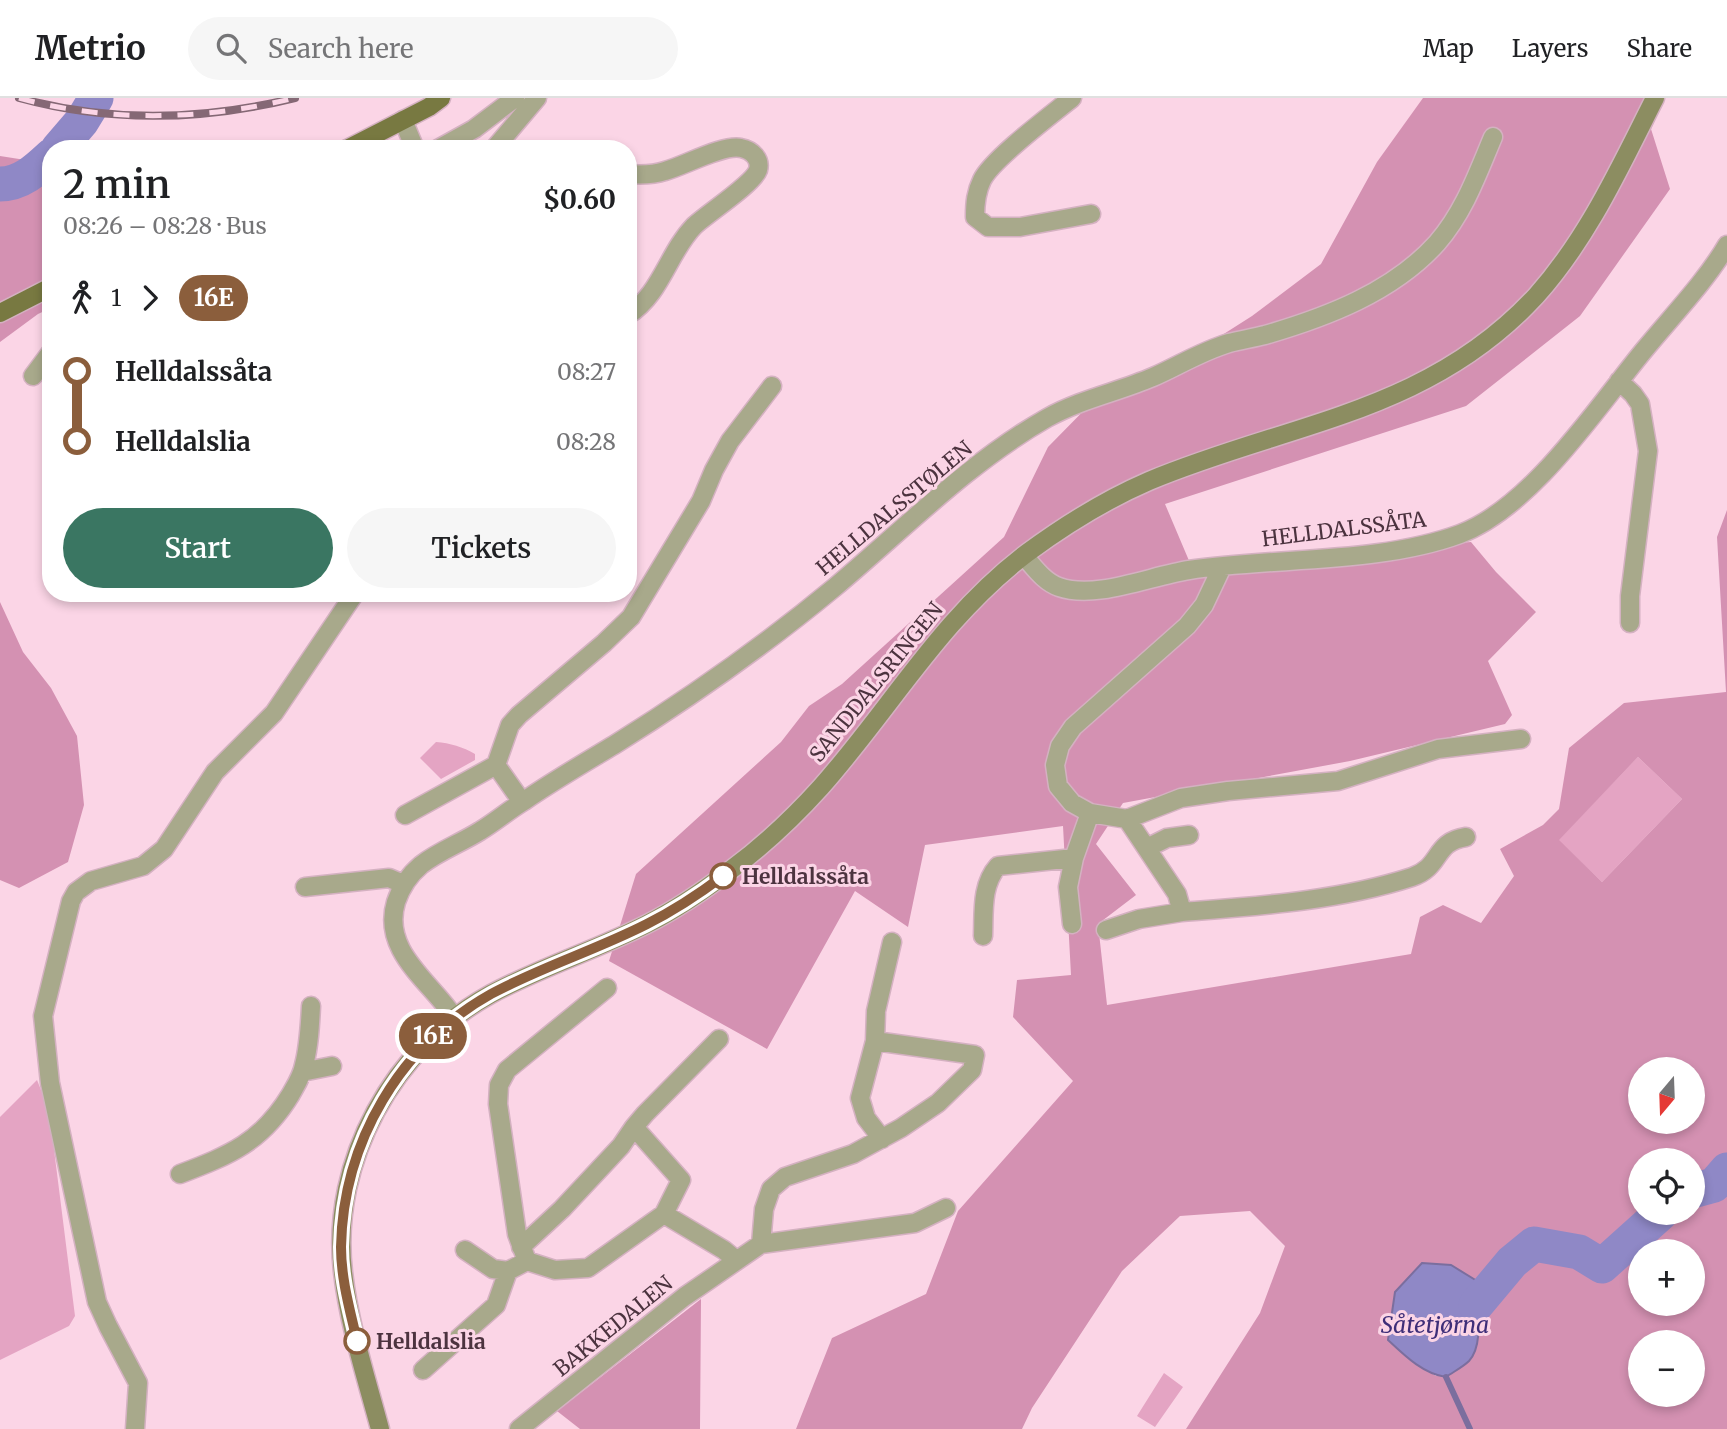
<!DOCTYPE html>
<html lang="en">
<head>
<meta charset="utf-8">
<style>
	body { margin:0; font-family:Merriweather,serif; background:#f6f6f6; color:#202124; height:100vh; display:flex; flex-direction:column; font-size:26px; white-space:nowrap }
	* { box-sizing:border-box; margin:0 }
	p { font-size:23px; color:#757577 }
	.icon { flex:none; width:38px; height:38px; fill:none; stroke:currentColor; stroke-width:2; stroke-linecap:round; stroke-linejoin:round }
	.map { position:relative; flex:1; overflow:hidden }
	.details { position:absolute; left:42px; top:42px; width:595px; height:462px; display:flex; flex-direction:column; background:#fff; border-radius:28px; box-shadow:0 4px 10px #0003 }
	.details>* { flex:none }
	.badge { padding:0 14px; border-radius:23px; font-size:24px; line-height:46px }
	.needle { width:46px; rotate:199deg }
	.controls { position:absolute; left:1628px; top:959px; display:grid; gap:14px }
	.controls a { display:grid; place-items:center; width:77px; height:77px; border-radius:50%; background:#fff; box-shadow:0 4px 10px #0003; font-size:35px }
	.map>.badge { position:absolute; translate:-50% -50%; box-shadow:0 0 0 4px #fff }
	.legs { display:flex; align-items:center; gap:10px; height:77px; padding:0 21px; font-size:23px }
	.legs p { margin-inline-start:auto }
	.headline { display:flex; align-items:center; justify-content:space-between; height:119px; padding:0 21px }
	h1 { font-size:38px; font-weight:600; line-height:52px }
	.action { display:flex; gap:14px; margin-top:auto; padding:14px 21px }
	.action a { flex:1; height:80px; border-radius:42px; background:#3a7662; color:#fff; font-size:28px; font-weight:600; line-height:80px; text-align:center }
	.action a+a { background:#f6f6f6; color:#202124 }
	ul { padding:0 21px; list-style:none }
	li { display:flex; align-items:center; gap:24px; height:70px; font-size:26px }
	li i { display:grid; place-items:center; width:10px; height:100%; margin:0 9px; background:currentColor }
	li i::after { content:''; width:18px; height:18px; margin:-9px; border:5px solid; border-radius:50%; background:#fff }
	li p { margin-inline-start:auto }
	li:first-child i { background:linear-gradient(#0000 50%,currentColor 0) }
	li:last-child i { background:linear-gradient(currentColor 50%,#0000 0) }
	header { display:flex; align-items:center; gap:42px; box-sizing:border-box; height:98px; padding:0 35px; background:#fff; border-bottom:2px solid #e0e0e0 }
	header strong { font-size:33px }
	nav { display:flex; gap:38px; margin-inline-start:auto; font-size:24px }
	.search { width:490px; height:63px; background:#f6f6f6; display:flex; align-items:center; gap:18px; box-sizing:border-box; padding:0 24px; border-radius:38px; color:#757577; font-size:26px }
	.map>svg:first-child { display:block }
	.green { fill:#e4a4c3 }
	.forest { fill:#d491b2; fill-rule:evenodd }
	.water { fill:#8f88c6; stroke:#7b6e9e; stroke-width:2 }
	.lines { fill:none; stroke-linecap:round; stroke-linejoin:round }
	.stream { stroke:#7b6e9e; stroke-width:6 }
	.river { stroke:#8f88c6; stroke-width:35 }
	.minor-casing { stroke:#d4b1c1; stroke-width:21 }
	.secondary-casing { stroke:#d4b1c1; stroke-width:21 }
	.primary-casing { stroke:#d4b1c1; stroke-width:21 }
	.minor { stroke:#a8a98b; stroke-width:18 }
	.secondary { stroke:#8c8d61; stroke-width:18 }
	.primary { stroke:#787941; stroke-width:18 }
	.rail-casing { stroke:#856875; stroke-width:8 }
	.rail { stroke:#fbd5e6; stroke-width:5; stroke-dasharray:16; stroke-linecap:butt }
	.line-1-casing { stroke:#fff; stroke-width:16 }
	.line-1 { stroke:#8b5e3c; stroke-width:10 }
	.stop-1-dot { fill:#fff; stroke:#8b5e3c; stroke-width:3.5 }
	.labels { text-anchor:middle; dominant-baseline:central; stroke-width:6; stroke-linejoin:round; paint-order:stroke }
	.street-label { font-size:21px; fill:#4c333f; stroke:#fbd5e6 }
	.stop-label { font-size:21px; font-weight:bold; fill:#4c333f; stroke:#fbd5e6; text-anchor:start }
	.water-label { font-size:23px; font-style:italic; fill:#3e2e78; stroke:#fbd5e6 }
</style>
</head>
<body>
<header>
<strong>Metrio</strong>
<div class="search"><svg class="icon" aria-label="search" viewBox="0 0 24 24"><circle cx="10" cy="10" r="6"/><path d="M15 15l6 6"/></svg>Search here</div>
<nav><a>Map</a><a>Layers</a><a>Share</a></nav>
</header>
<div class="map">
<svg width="1727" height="1331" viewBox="0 0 1727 1331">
	<rect width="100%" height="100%" fill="#fbd5e6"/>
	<path class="green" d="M 436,644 C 450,645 463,649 475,656 L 475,662 L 441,681 L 420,660 Z
		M 1638,659 L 1682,701 L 1602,784 L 1558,742 Z
		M 37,982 L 49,1012 L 75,1218 L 69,1228 L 0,1262 L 0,1019 Z
		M 1164,1275 L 1183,1289 L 1155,1329 L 1137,1318 Z"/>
	<path class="forest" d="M 1423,0 L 1665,0 L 1651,31 L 1670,91 L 1580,218 L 1466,308 L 1165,406 L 1190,465 L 1471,444 L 1496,474 L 1536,514 L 1488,563 L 1512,617 L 1505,626 L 1350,663 L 1123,705 L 1096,746 L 1136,797 L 1098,826 L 1107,907 L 1411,856 L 1420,819 L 1443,807 L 1481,825 L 1514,778 L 1500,751 L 1543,727 L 1559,711 L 1569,650 L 1624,605 L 1726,594 L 1717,439 L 1727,412 L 1727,1331 L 1186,1331 L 1260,1215 L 1285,1148 L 1250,1113 L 1180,1118 L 1122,1173 L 1032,1310 L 1022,1331 L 796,1331 L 832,1240 L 926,1196 L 958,1113 L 1073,983 L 1013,919 L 1017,882 L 1071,877 L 1063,728 L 925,747 L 908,829 L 855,793 L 767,951 L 609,863 L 636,776 L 781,644 L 809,608 L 842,586 L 1004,439 L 1048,349 L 1105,291 L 1197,253 L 1252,218 L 1321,166 L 1377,64 ZM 1638,659 L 1682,701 L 1602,784 L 1559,742 ZM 1640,971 L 1692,971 L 1692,1024 L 1640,1024 ZM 1640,1062 L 1692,1062 L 1692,1115 L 1640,1115 ZM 1640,1153 L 1692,1153 L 1692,1206 L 1640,1206 ZM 1477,1184 L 1476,1207 L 1480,1237 L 1436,1278 L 1410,1262 L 1388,1241 ZM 1640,1244 L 1692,1244 L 1692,1297 L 1640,1297 Z
		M 0,58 L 51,66 L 51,210 L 38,216 L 0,244 Z
		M 0,504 L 23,554 L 51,590 L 77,638 L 84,707 L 68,764 L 19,790 L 0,782 Z
		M 701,1201 L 700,1331 L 580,1331 L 557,1313 Z"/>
	<path class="water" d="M 1422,1165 L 1451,1167 L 1477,1183 C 1476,1207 1485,1246 1469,1263 C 1463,1269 1453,1274 1446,1279 C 1423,1276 1404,1257 1388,1242 L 1395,1194 Z"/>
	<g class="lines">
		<path class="stream" d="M 1446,1279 L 1470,1331"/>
		<path class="river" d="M 58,51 L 82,23 L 96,0
			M 0,86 C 21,86 36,72 51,58
			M 1692,1093 L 1714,1087 L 1727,1072
			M 1476,1207 L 1512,1164 L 1534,1146 L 1579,1154 L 1602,1168 L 1661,1115"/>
		<g class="minor-casing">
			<path id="minor" d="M 1072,0 C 1051,17 992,61 982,82 C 976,94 975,105 975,119 L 988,129 L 1020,129 L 1091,116
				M 403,22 L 415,51
				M 438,51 L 474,31 L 515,0
				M 494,51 L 537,0
				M 628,76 C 641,77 653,77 665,73 C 684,68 723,46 741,50 C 752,52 761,61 758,72 C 753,86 708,115 694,128 C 668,155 661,196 628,217
				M 33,278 L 51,254
				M 1619,283 L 1633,296 L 1640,306 L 1648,353 L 1630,498 L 1630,525
				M 1024,458 C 1034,469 1044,484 1059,489 C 1096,502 1150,478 1189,472 C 1275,459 1379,466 1460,436 C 1532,409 1597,309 1645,251 C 1672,218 1706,183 1727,147
				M 1222,469 L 1204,507 L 1187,528 L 1073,629 L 1060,648 L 1055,667 L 1058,688 L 1072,705 L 1090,715 L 1127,721 L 1181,700 L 1228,693 L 1338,683 L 1438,651 L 1521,641
				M 522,704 L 496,667 L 510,627 L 519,617 L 604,545 L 631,519 L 701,403 L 714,372 L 730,343 L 772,288
				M 405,717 L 496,667
				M 1127,721 L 1177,796 L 1182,814 C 1259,808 1338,803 1412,779 C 1442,769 1433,744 1466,739
				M 1147,750 L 1167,740 L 1189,737
				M 305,789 L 389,780 L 403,786
				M 1072,826 L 1068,789 L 1074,760
				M 1106,832 L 1139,821 L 1182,814
				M 983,838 C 984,814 981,787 998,768 L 1074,760 L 1090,715
				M 607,890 L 507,972 L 499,987 L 498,1006 L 517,1136 L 527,1163 L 555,1172 L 588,1170 L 664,1116 L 724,1152 L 736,1162
				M 454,919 C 431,884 381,853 396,804 C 401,789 409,777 421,767 C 439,753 461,745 480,733 C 495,724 509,712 524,703 C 553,683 584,665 614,647 C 691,599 765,547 835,489 C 904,431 968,365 1047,320 C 1081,301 1118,294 1153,279 C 1178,268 1202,253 1229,245 C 1241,242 1253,240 1265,237 C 1327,219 1393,194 1437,145 C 1464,114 1477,77 1493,39
				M 302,974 L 332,968
				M 634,1029 L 645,1016 L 719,941
				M 882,1041 L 866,1020 L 860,1000 L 875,943 L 876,913 L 892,844
				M 180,1076 C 230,1057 262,1044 291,996 C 296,987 302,978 304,967 C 309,948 310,928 311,908
				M 761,1146 L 764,1111 L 771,1091 L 785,1079 L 853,1056 L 901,1030 L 938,1005 L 972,972 L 975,957 L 875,943
				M 521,1149 L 562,1111 L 621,1048 L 634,1029 L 681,1082 L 664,1116
				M 465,1152 L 493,1171 L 508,1173
				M 423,1272 L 496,1207 L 508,1173 L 527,1163
				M 135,1331 L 138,1285 L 108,1228 L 97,1204 L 50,985 L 43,918 L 71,803 L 76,794 L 91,783 L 143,768 L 164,751 L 215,674 L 274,615 L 355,495
				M 519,1331 L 684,1199 L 761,1146 L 915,1125 L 946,1110"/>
		</g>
		<g class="secondary-casing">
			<path id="secondary" d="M 380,1331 C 366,1279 349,1227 343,1174 C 330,1063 394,949 491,896 C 541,869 596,852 647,826 C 677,811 706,791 732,771 C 764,747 794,719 821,689 C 892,609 940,521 1027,455 C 1065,427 1105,402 1149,383 C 1287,325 1427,316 1536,198 C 1588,140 1620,69 1655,0"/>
		</g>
		<g class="primary-casing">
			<path id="primary" d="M 347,51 L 429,9 L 441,0
				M 0,215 L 51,189"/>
		</g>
		<use href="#minor" class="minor"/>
		<use href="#secondary" class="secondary"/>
		<use href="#primary" class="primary"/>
		<g class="rail-casing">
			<path id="rail" d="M 19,0 C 110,25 205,22 295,0"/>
		</g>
		<use href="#rail" class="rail"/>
	</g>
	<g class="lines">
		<g class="line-1-casing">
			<path id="line-1" d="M 357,1243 C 350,1212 341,1181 341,1149 C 343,1044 400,947 491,896 C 541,869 596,852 647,826 C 673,813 699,796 723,778"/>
		</g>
		<use href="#line-1" class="line-1"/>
	</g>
	<g class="stop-1-dot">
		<circle cx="723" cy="778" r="12"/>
		<circle cx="357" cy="1243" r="12"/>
	</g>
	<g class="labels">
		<g class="street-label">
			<text transform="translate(894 410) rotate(-40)">HELLDALSSTØLEN</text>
			<text transform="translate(1344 431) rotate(-7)">HELLDALSSÅTA</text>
			<text transform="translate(876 584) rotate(-51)">SANDDALSRINGEN</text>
			<text transform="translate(613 1228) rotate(-39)">BAKKEDALEN</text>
		</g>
		<g class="stop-label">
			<text x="742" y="778">Helldalssåta</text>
			<text x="376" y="1243">Helldalslia</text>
		</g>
		<g class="water-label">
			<text x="1435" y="1226">Såtetjørna</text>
		</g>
	</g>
</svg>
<div class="controls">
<a><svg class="needle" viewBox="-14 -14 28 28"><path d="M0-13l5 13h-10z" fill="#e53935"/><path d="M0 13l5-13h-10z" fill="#757577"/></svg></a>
<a><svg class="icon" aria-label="locate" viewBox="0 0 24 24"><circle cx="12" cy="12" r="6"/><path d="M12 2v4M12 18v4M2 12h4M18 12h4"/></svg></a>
<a>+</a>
<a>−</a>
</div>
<b class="badge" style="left:433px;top:938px;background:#8b5e3c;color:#fff">16E</b>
<section class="details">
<div class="headline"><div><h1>2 min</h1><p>08:26 – 08:28 · Bus</p></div><b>$0.60</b></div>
<div class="legs"><svg class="icon" aria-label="walk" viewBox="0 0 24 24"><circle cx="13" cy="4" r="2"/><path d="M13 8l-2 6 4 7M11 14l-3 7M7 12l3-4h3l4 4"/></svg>1<svg class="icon" aria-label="forward" viewBox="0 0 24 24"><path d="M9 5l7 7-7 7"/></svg><b class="badge" style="background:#8b5e3c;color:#fff">16E</b></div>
<ul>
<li><i style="color:#8b5e3c"></i><b>Helldalssåta</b><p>08:27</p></li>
<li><i style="color:#8b5e3c"></i><b>Helldalslia</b><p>08:28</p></li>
</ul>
<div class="action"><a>Start</a><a>Tickets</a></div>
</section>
</div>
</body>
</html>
